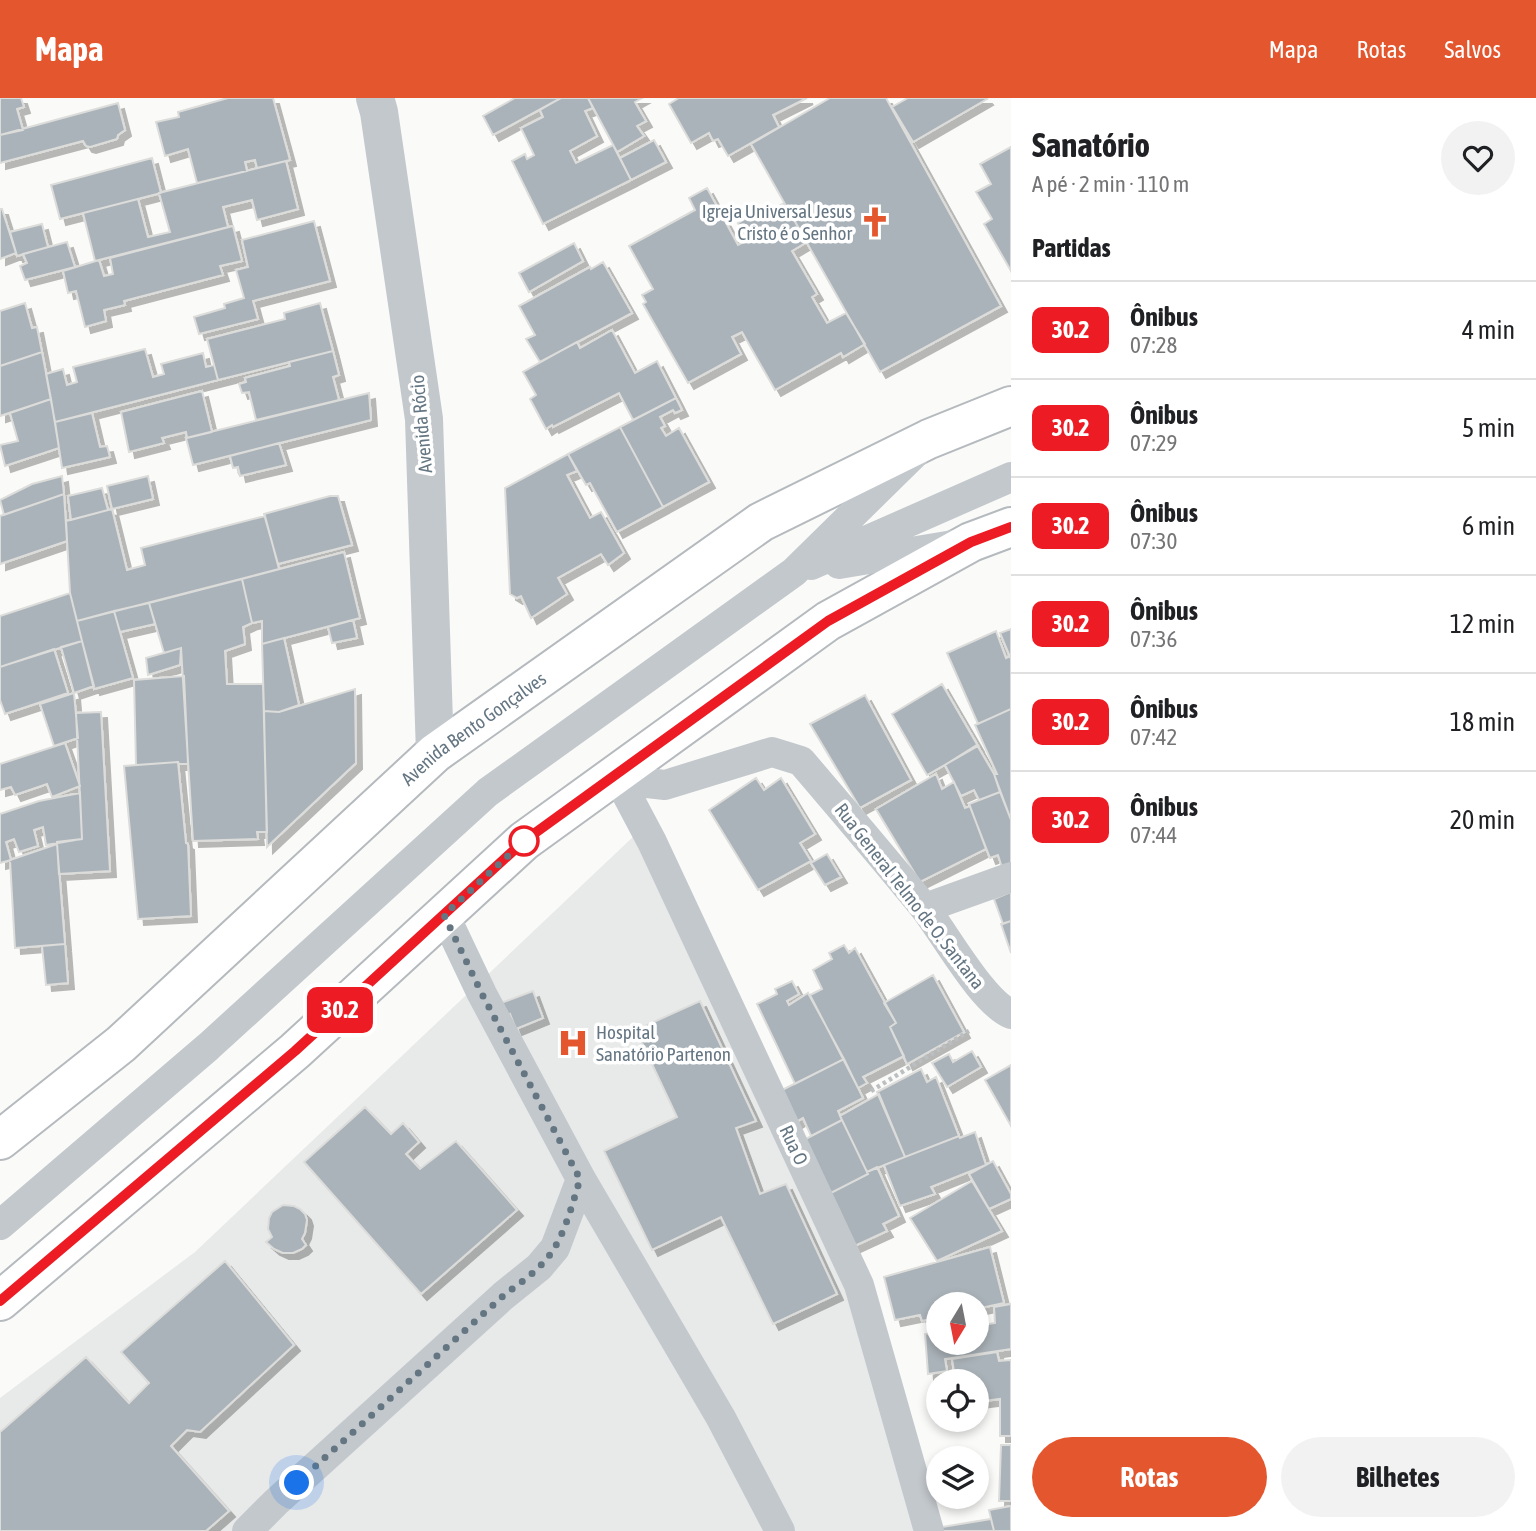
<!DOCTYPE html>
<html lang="pt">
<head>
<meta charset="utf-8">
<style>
	body { margin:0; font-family:"Asap Condensed",sans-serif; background:#f2f2f2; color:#202124; height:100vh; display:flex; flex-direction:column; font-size:26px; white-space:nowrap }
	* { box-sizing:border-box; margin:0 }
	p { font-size:23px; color:#757577 }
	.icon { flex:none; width:38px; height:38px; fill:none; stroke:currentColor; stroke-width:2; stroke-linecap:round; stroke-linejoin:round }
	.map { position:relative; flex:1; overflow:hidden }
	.sheet { display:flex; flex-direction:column; background:#fff; width:525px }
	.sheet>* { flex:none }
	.badge { padding:0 14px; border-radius:10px; font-size:24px; line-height:46px }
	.needle { width:46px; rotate:190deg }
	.controls { position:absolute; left:926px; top:1194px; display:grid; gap:14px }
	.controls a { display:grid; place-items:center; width:63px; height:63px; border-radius:50%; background:#fff; box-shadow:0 4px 10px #0003; font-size:35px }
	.you { position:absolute; width:35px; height:35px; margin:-18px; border:5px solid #fff; border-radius:50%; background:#1a73e8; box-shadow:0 0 0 10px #1a73e833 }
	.map>.badge { position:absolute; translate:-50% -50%; box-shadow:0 0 0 4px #fff }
	h2 { padding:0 21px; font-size:26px; line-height:63px }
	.round { display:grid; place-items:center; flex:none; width:74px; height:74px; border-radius:37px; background:#f2f2f2 }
	.headline { display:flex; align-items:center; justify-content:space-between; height:119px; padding:0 21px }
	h1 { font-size:33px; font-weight:700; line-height:52px }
	.button { display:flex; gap:14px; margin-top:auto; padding:14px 21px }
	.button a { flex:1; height:80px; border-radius:42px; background:#e4572e; color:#fff; font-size:28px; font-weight:700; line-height:80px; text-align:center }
	.button a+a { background:#f2f2f2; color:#202124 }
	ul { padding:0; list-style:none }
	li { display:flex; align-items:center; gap:21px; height:98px; padding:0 21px; border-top:2px solid #e0e0e0 }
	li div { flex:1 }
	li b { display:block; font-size:26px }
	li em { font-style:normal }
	li .badge { min-width:77px; font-weight:700; text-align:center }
	header { display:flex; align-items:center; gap:42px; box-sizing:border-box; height:98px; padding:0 35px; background:#e4572e; color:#fff }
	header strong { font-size:33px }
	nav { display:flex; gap:38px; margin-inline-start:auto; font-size:24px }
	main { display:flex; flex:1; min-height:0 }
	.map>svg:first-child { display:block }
	.built { fill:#e8e9e9 }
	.building { fill:#aab3b9; stroke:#dcdcda; stroke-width:2; filter:url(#shadow) }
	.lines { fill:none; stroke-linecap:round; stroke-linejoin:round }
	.primary-casing { stroke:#b5babe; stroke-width:42 }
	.path { stroke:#bbbfc2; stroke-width:4.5; stroke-dasharray:3.5 3.5; stroke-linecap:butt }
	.lane { stroke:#c3c8cc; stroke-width:30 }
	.street { stroke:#c3c8cc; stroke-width:38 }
	.primary { stroke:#fff; stroke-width:38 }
	.line-casing { stroke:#fff; stroke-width:16 }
	.line { stroke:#ed1c24; stroke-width:10 }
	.walk { stroke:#657683; stroke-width:7; stroke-dasharray:0 12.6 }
	.stop-dot { fill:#fff; stroke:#ed1c24; stroke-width:3.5 }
	.labels { text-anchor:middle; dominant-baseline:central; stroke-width:7; stroke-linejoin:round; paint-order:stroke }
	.poi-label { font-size:19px; fill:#657683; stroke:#fff; text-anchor:end }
	.street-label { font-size:19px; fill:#657683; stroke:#fff }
</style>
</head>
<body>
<header>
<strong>Mapa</strong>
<nav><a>Mapa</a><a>Rotas</a><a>Salvos</a></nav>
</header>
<main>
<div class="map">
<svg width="1011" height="1433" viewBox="0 0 1011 1433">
	<defs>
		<filter id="shadow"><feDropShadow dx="6" dy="6" stdDeviation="0" flood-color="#0004"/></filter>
	</defs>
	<rect width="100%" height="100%" fill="#fafaf8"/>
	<path class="built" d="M 635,737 L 845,1191 L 915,1433 L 0,1433 L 0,1300 L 195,1154 Z"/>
	<path class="building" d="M 0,0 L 21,0 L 24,9 L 17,11 L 23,32 L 0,37 Z
		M 228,0 L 273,0 L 290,62 L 257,70 L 255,62 L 245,64 L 247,73 L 197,85 L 188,51 L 165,58 L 156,24 L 179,19 L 178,14 Z
		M 515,0 L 561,0 L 493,37 L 483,18 Z
		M 561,0 L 588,0 L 593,10 L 585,13 L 597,38 L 570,53 L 576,65 L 613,47 L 631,82 L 543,126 L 512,63 L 525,56 L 527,61 L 534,57 L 521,30 L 543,19 L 540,12 Z
		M 588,0 L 642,0 L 635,4 L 646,23 L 637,28 L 644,38 L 617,54 Z
		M 679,0 L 807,0 L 773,17 L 779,29 L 728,58 L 718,41 L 713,43 L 709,35 L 691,45 L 669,6 Z
		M 830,0 L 886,0 L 1001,208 L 880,274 L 751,46 Z
		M 908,0 L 986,0 L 987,1 L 913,44 L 892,9 Z
		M 118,5 L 125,32 L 118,37 L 117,41 L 90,49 L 86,48 L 83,43 L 0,65 L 0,37 Z
		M 654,42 L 666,64 L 631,82 L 620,60 Z
		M 1011,49 L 1011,173 L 984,126 L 992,121 L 976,94 L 991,86 L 980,66 Z
		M 152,60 L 161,95 L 60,121 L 51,87 Z
		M 286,63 L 298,111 L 257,122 L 252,102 L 223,109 L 228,129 L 95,163 L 83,115 L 138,101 L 148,139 L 170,134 L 159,95 Z
		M 707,90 L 738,147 L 748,142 L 738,125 L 759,113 L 761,118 L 784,105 L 807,144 L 792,153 L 817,196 L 812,199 L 827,225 L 846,215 L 865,246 L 843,259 L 841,255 L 775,292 L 742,234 L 732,239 L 741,256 L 688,285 L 643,206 L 646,204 L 642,197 L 653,191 L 629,148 L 695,112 L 689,100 Z
		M 0,111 L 2,111 L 16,155 L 0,161 Z
		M 314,123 L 330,183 L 253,203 L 258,221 L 199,236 L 194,219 L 225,210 L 224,206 L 244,200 L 236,172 L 248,169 L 242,142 Z
		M 42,126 L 48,149 L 17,158 L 10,134 Z
		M 233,128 L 242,163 L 220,168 L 223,177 L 124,203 L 125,207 L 104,212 L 106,223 L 85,229 L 76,193 L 68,195 L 63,173 L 99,162 L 104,178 L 113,176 L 110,160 Z
		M 67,144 L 75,169 L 25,182 L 20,168 L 27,165 L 23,156 Z
		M 574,145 L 583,163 L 529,194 L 519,175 Z
		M 603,164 L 632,215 L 540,264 L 526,241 L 535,237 L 519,208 L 590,169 L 591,171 Z
		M 25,205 L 32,230 L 37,229 L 42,254 L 0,268 L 0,213 Z
		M 320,205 L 333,253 L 218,282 L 207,241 L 285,221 L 284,215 Z
		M 612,232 L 635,275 L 657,263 L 676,300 L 633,322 L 619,295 L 553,329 L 552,327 L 546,331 L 530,301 L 536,297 L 523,274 L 577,244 L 580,250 Z
		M 145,251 L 153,279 L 164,276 L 161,266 L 203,255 L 206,269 L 214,267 L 218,282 L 55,324 L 46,276 L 63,271 L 67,287 L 77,284 L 73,269 Z
		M 333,253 L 339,277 L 333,279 L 339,302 L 256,322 L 249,294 L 242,295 L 239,286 L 246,284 L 245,280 L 290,268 L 289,264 Z
		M 42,254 L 51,301 L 0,318 L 0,268 Z
		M 202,293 L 212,334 L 187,340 L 186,334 L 162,340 L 164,345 L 129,354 L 121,314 Z
		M 369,295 L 371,322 L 193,367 L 186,340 Z
		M 676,300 L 682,312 L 675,315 L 673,312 L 660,319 L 665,328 L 661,330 L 666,338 L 679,330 L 709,384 L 663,409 L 620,329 Z
		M 51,301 L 59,350 L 5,368 L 0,347 L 18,343 L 10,315 Z
		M 92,315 L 100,349 L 107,348 L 110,359 L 62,370 L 55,324 Z
		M 620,329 L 663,409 L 617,434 L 590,385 L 586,387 L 568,356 Z
		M 279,345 L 286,367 L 240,378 L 238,369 L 233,370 L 230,358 Z
		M 568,356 L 577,373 L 567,377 L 590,420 L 601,414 L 624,455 L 608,467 L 601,456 L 558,480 L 567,496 L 531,520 L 521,498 L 517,500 L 510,496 L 505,390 Z
		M 62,378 L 64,396 L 4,417 L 0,402 L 32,386 Z
		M 148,378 L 153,401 L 112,411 L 107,388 Z
		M 102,390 L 108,412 L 71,422 L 68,398 Z
		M 64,396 L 67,443 L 0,466 L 0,418 Z
		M 330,398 L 338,398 L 352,447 L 278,466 L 264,416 Z
		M 112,411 L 127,472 L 145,467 L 141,450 L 265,418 L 279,471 L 77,523 L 70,495 L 66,423 Z
		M 344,454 L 360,520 L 262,546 L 262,523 L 252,525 L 242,481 Z
		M 242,481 L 252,525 L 243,529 L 245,546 L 225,553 L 227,586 L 263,586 L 267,734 L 257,734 L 258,741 L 193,743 L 181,550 L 164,555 L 149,505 Z
		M 70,495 L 82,543 L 0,569 L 0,518 Z
		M 149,505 L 155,526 L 120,534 L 114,513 Z
		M 114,513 L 133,580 L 94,591 L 77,523 Z
		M 353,522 L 357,540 L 332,545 L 328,529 Z
		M 1011,531 L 1011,561 L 1000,535 Z
		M 996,533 L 1006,560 L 1010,558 L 1011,561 L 1011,611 L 978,626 L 947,555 Z
		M 284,540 L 299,607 L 279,614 L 264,613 L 262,546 Z
		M 82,543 L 94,588 L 74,595 L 61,549 Z
		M 181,550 L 180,567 L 148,577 L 146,560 Z
		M 54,551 L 68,595 L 5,616 L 0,602 L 0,569 Z
		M 184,578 L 188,666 L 179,666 L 178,664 L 136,667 L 134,582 Z
		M 942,586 L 978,648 L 927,677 L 892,616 Z
		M 355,591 L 356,665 L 267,749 L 264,613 L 279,614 Z
		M 74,595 L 78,640 L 54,648 L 40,606 Z
		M 865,597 L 911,682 L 860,710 L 810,626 Z
		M 1011,611 L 1011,722 L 994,676 L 997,676 L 975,627 Z
		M 101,614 L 110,773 L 59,776 L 57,744 L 82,741 L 76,615 Z
		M 65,645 L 80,688 L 52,699 L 47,686 L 15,697 L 11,689 L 0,692 L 0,666 Z
		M 977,647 L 994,676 L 1000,694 L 979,702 L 974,692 L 961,698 L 945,667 Z
		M 178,664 L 186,745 L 188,746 L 191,818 L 138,821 L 124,668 Z
		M 936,676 L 942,691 L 954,684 L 965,710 L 970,708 L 986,751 L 920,784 L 876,711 Z
		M 756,680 L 764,692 L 781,680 L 815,736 L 800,745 L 811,763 L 758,792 L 709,712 Z
		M 1000,694 L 1011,722 L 1011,773 L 1004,776 L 998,757 L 990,760 L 969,706 Z
		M 80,695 L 82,741 L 46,747 L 43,729 L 34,732 L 38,748 L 19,754 L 14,741 L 6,744 L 11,762 L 0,765 L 0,716 L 39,703 Z
		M 57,746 L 65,846 L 15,850 L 10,762 Z
		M 827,756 L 841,779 L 825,787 L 811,765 Z
		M 1011,794 L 1011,823 L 1003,826 L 994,801 Z
		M 1011,823 L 1011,855 L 1001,826 Z
		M 65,846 L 68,885 L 46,887 L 42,848 Z
		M 844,847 L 849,855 L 855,850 L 896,925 L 890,929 L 904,958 L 863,979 L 867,985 L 858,990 L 810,897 L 822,891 L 813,872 L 832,861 L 829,855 Z
		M 933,877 L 964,934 L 907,966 L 890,929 L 896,925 L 884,905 Z
		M 792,883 L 799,896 L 787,903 L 789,907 L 808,895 L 844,961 L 795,986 L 757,906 L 777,896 L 775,891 Z
		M 533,893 L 543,920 L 516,931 L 510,916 L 506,918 L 501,905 Z
		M 700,903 L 756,1023 L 736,1030 L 760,1096 L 786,1086 L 837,1196 L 773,1226 L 721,1119 L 652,1152 L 604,1053 L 677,1019 L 636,932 Z
		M 972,953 L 981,969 L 947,989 L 932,965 L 949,956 L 953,964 Z
		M 844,961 L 863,1000 L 838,1013 L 842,1022 L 811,1038 L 803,1020 L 789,1028 L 774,996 Z
		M 1011,967 L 1011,1028 L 985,982 Z
		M 921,971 L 927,984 L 936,979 L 959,1038 L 905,1059 L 877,994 Z
		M 879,996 L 905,1059 L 867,1074 L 840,1018 Z
		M 365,1009 L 391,1036 L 403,1025 L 419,1044 L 406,1056 L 420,1071 L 456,1043 L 517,1112 L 421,1196 L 304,1064 Z
		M 842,1022 L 868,1076 L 821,1100 L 796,1046 Z
		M 975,1034 L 986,1067 L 931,1089 L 935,1096 L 900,1108 L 884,1067 L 959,1038 L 960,1040 Z
		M 993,1063 L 1011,1096 L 1011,1101 L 989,1111 L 969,1076 Z
		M 877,1069 L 899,1118 L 883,1126 L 887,1133 L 846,1152 L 821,1100 L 868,1076 L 867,1074 Z
		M 972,1083 L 1002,1133 L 937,1163 L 910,1120 Z
		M 283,1107 L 294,1108 L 300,1111 L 305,1116 L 307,1122 L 305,1135 L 302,1141 L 306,1147 L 302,1151 L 293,1155 L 283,1155 L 274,1151 L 266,1144 L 272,1139 L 268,1131 L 269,1120 L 272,1114 Z
		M 990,1149 L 1004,1205 L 976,1211 L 976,1206 L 938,1206 L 938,1219 L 922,1223 L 920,1217 L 895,1222 L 884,1179 Z
		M 225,1163 L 294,1247 L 200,1334 L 187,1332 L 171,1348 L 229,1413 L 206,1433 L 0,1433 L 0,1334 L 86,1259 L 129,1305 L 149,1285 L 121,1254 Z
		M 1011,1206 L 1011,1251 L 945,1261 L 947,1273 L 928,1276 L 925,1236 L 938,1234 L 938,1244 L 976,1244 L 976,1228 L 995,1225 L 994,1209 Z
		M 997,1254 L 999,1263 L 1011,1262 L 1011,1338 L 1000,1338 L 1000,1301 L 976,1304 L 976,1283 L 944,1283 L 944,1281 L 955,1280 L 952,1261 Z
		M 1001,1347 L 1011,1347 L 1011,1403 L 999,1403 Z
		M 1011,1408 L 1011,1433 L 994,1433 L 989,1412 Z
		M 991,1421 L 994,1433 L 937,1433 L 936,1430 Z"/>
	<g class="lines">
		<g class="primary-casing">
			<g id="primary">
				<path id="s1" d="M 0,1042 L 121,946 L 435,655 L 761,424 L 929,341 L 1011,308"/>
				<path d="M 0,1203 L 295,953 L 524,743 L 828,523 L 971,444 L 1011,429"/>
			</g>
		</g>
		<path class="path" d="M 871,993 L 969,933"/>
		<path class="lane" d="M 839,466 L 953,447
			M 811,467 L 1011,379
			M 616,676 L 652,744 L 859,1187 L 929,1433
			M 616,676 L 638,684 L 665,687 L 772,654 L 801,663 C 842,711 883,759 923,808 C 944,834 982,904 1011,916
			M 925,810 L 1011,779
			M 444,816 L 482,896 L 581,1081 L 721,1320 L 780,1433
			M 0,1127 L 208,949 L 488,694 L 794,474 L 914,356
			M 247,1433 L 276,1404 L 503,1198 L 539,1169 L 555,1150 L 581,1081"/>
		<path class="street" d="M 375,0 L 379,14 L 424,321 L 435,655"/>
		<use href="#primary" class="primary"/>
	</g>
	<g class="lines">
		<g class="line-casing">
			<path id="line" d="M 0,1203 L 295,953 L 524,743 L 828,523 L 971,444 L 1011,429"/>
		</g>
		<use href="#line" class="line"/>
		<path class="walk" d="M 297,1385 L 503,1198 C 521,1184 543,1170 555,1149 C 567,1128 573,1104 580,1081 L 482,896 L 444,817 L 524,743"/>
	</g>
	<defs>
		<g id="church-bare" transform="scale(2.415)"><path d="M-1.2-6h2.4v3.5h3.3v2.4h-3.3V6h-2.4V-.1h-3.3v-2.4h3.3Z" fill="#e4572e" stroke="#fff" stroke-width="2.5" paint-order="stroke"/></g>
		<g id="hospital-bare" transform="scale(2.415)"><path d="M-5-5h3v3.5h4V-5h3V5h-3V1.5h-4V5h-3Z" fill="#e4572e" stroke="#fff" stroke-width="2.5" paint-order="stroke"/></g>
	</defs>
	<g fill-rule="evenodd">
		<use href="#church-bare" x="875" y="124"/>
		<use href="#hospital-bare" x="573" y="945"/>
	</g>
	<circle class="stop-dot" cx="524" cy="743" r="14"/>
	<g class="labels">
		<g class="poi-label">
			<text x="852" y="113">Igreja Universal Jesus<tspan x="852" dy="22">Cristo é o Senhor</tspan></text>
			<text x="596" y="934" text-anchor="start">Hospital<tspan x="596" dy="22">Sanatório Partenon</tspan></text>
		</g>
		<g class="street-label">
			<text transform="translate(421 326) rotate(-95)">Avenida Rócio</text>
			<text stroke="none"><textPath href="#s1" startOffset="628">Avenida Bento Gonçalves</textPath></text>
			<text transform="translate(910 798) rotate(52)">Rua General Telmo de O. Santana</text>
			<text transform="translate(794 1047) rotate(65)">Rua O</text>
		</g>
	</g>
</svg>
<div class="controls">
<a><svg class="needle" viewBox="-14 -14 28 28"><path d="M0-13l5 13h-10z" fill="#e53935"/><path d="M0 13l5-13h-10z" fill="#757577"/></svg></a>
<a><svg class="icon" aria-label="locate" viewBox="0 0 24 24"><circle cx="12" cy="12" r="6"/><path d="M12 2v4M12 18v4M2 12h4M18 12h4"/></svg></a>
<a><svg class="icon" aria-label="layers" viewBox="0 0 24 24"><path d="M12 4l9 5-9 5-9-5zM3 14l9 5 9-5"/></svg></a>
</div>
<div class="you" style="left:297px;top:1385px"></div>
<b class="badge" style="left:340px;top:912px;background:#ed1c24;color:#fff">30.2</b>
</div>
<section class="sheet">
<div class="headline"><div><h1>Sanatório</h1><p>A pé · 2 min · 110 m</p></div><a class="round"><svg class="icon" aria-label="heart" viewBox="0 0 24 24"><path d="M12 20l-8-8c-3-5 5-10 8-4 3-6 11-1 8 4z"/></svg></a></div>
<h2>Partidas</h2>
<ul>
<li><span class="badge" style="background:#ed1c24;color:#fff">30.2</span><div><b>Ônibus</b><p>07:28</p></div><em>4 min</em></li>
<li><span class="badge" style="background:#ed1c24;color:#fff">30.2</span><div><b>Ônibus</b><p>07:29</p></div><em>5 min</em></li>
<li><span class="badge" style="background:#ed1c24;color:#fff">30.2</span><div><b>Ônibus</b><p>07:30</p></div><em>6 min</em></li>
<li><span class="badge" style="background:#ed1c24;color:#fff">30.2</span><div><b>Ônibus</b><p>07:36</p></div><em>12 min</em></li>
<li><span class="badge" style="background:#ed1c24;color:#fff">30.2</span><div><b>Ônibus</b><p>07:42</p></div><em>18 min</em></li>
<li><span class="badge" style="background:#ed1c24;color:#fff">30.2</span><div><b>Ônibus</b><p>07:44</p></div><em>20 min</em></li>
</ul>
<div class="button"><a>Rotas</a><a>Bilhetes</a></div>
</section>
</main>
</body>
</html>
